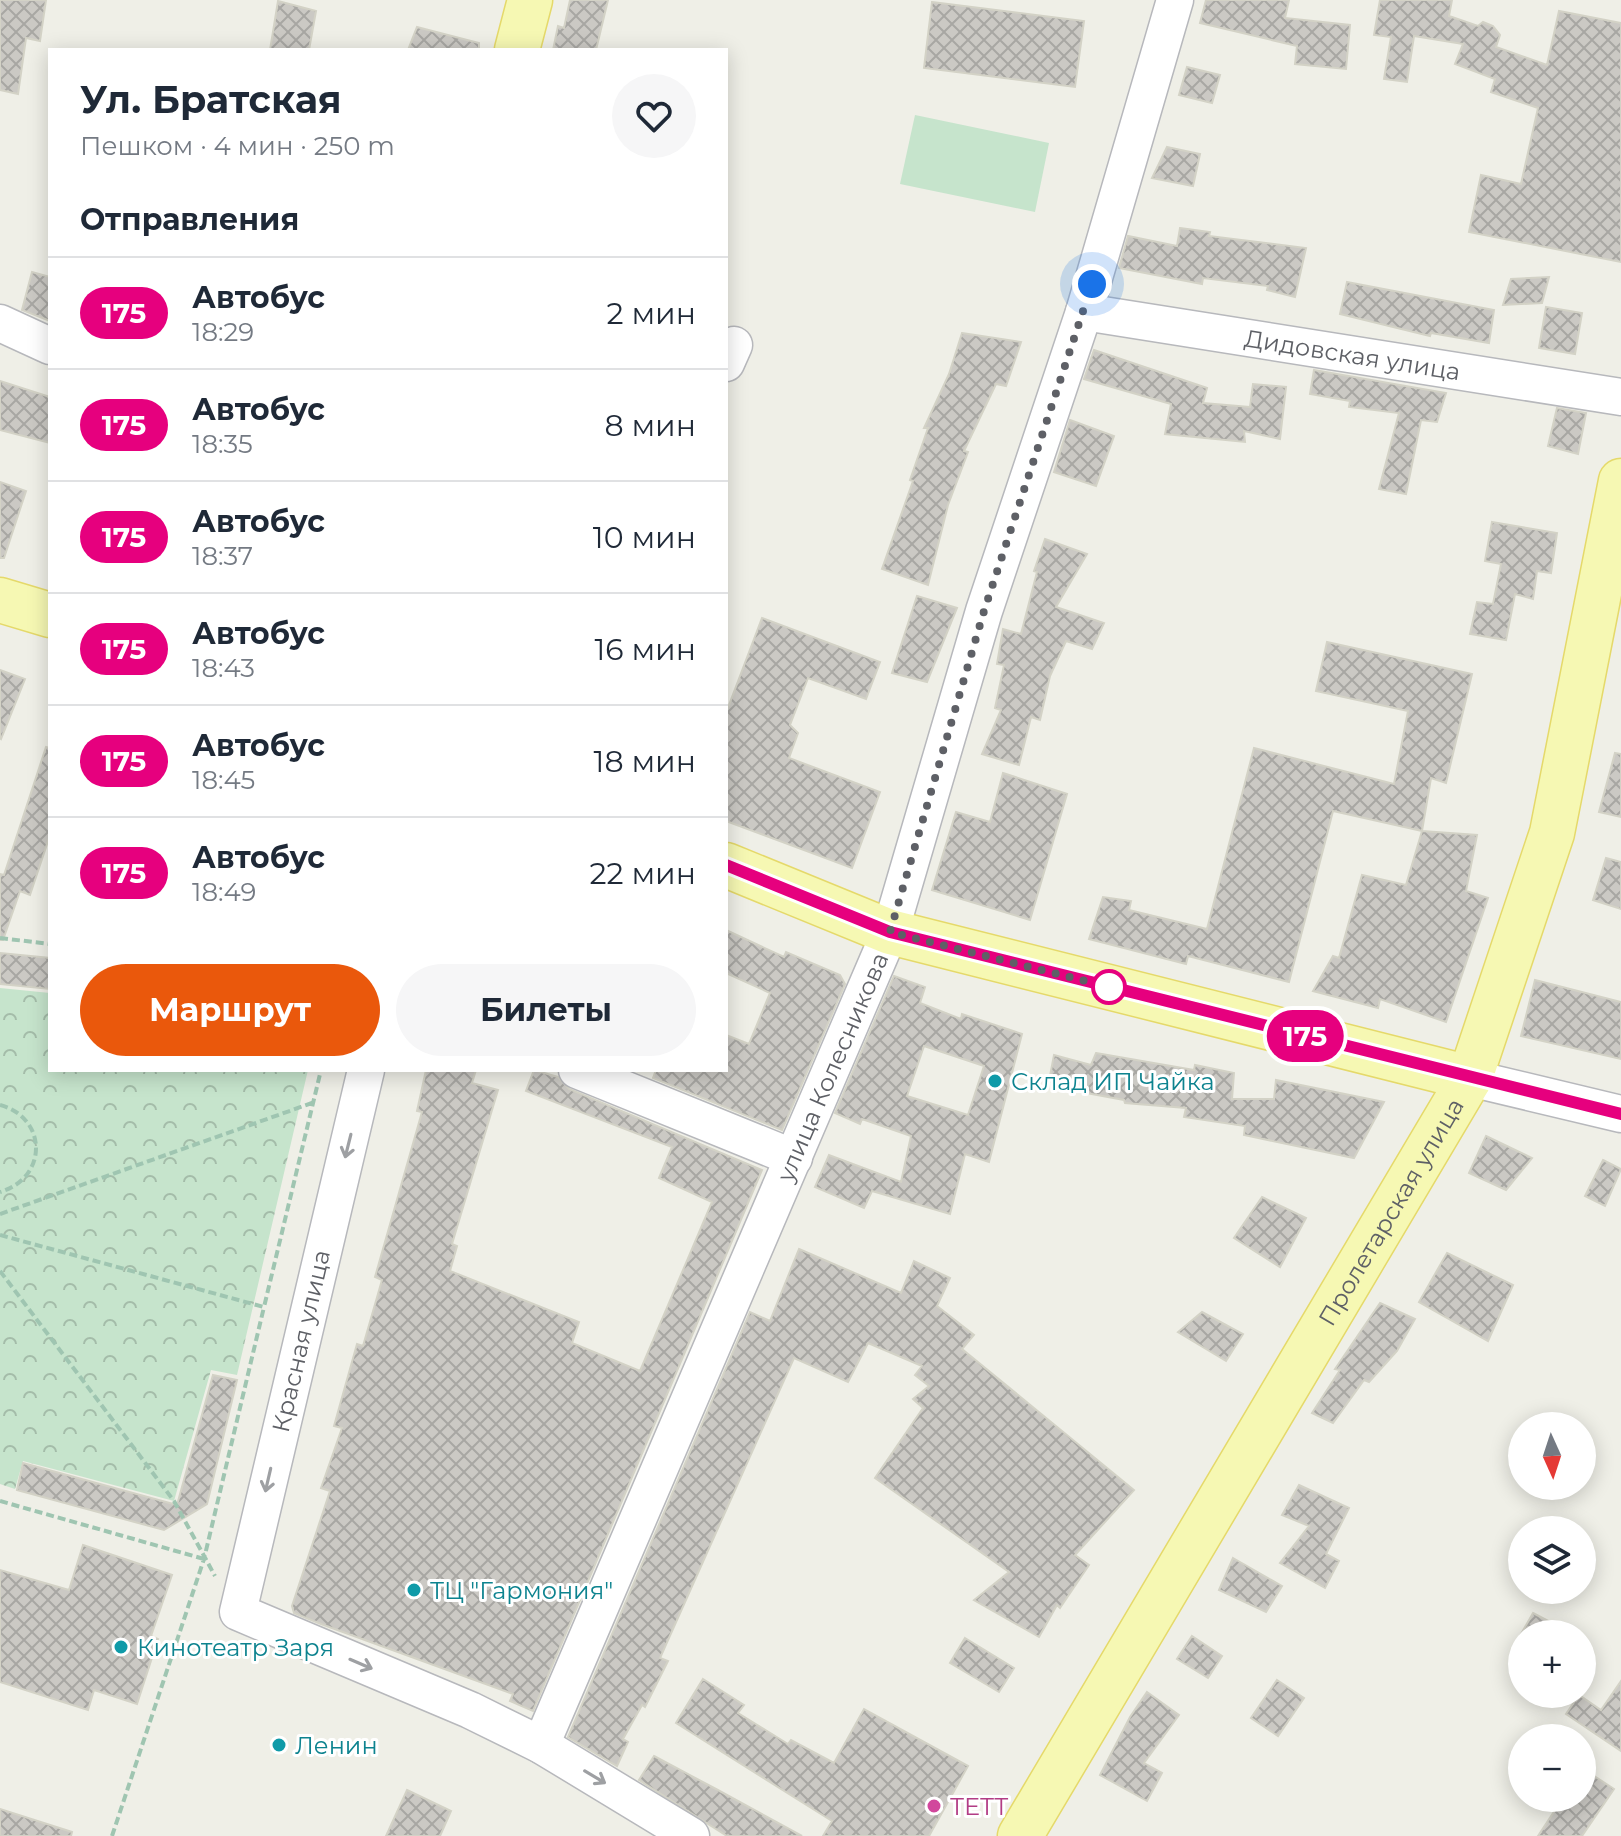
<!DOCTYPE html>
<html lang="ru">
<head>
<meta charset="utf-8">
<style>
	body { margin:0; font-family:Montserrat,sans-serif; background:#f6f6f7; color:#1f2937; height:100vh; display:flex; flex-direction:column; font-size:30px; white-space:nowrap }
	* { box-sizing:border-box; margin:0 }
	p { font-size:26px; color:#747a83 }
	.icon { flex:none; width:44px; height:44px; fill:none; stroke:currentColor; stroke-width:2; stroke-linecap:round; stroke-linejoin:round }
	.map { position:relative; flex:1; overflow:hidden }
	.drawer { position:absolute; left:48px; top:48px; width:680px; height:1024px; display:flex; flex-direction:column; background:#fff; border-radius:0px; box-shadow:0 4px 20px #0003 }
	.drawer>* { flex:none }
	.badge { padding:0 16px; border-radius:26px; font-size:28px; line-height:52px }
	.needle { width:52px; rotate:177deg }
	.buttons { position:absolute; left:1508px; top:1412px; display:grid; gap:16px }
	.buttons a { display:grid; place-items:center; width:88px; height:88px; border-radius:50%; background:#fff; box-shadow:0 4px 20px #0003; font-size:40px }
	.you { position:absolute; width:40px; height:40px; margin:-20px; border:6px solid #fff; border-radius:50%; background:#1a73e8; box-shadow:0 0 0 12px #1a73e833 }
	.map>.badge { position:absolute; translate:-50% -50%; box-shadow:0 0 0 4px #fff }
	h2 { padding:0 32px; font-size:30px; line-height:72px }
	.round { display:grid; place-items:center; flex:none; width:84px; height:84px; border-radius:42px; background:#f6f6f7 }
	.summary { display:flex; align-items:center; justify-content:space-between; height:136px; padding:0 32px }
	h1 { font-size:38px; font-weight:700; line-height:60px }
	.action { display:flex; gap:16px; margin-top:auto; padding:16px 32px }
	.action a { flex:1; height:92px; border-radius:48px; background:#ea580c; color:#fff; font-size:32px; font-weight:700; line-height:92px; text-align:center }
	.action a+a { background:#f6f6f7; color:#1f2937 }
	ul { padding:0; list-style:none }
	li { display:flex; align-items:center; gap:24px; height:112px; padding:0 32px; border-top:2px solid #e0e1e3 }
	li div { flex:1 }
	li b { display:block; font-size:30px }
	li em { font-style:normal }
	li .badge { min-width:88px; font-weight:700; text-align:center }
	.map>svg:first-child { display:block }
	.park { fill:url(#park-crowns) }
	.garden { fill:#c6e4cc }
	.building { fill:url(#building-cross-hatch); stroke:#d3d2c6; stroke-width:2; fill-rule:evenodd }
	.lines { fill:none; stroke-linecap:round; stroke-linejoin:round }
	.minor-casing { stroke:#b7b8bc; stroke-width:39 }
	.major-casing { stroke:#e5d96a; stroke-width:47 }
	.path { stroke:#9fc5b1; stroke-width:4; stroke-dasharray:8 4; stroke-linecap:butt }
	.minor { stroke:#fff; stroke-width:36 }
	.major { stroke:#f6f8b3; stroke-width:44 }
	.oneway { stroke:#9ea0a3 }
	.line-casing { stroke:#fff; stroke-width:18 }
	.line { stroke:#e6007e; stroke-width:12 }
	.walk { stroke:#5e6066; stroke-width:8; stroke-dasharray:0 14.4 }
	.stop-dot { fill:#fff; stroke:#e6007e; stroke-width:4 }
	.culture-dot { fill:#0f9aa8; stroke:#fff; stroke-width:3 }
	.hotel-dot { fill:#d1479c; stroke:#fff; stroke-width:3 }
	.labels { text-anchor:middle; dominant-baseline:central; stroke-width:6; stroke-linejoin:round; paint-order:stroke }
	.street-label { font-size:24px; fill:#5e6066; stroke:#fff }
	.culture-label { font-size:24px; fill:#0d838f; stroke:#fff; text-anchor:start }
	.hotel-label { font-size:24px; fill:#b23c85; stroke:#fff; text-anchor:start }
</style>
</head>
<body>
<div class="map">
<svg width="1621" height="1836" viewBox="0 0 1621 1836">
	<defs>
		<pattern id="park-crowns" width="20" height="18" patternUnits="userSpaceOnUse" patternTransform="scale(2)"><rect width="20" height="18" fill="#c6e4cc"/><path d="M2 6a3 3 0 1 1 6 0M12 15a3 3 0 1 1 6 0" fill="none" stroke="#a4bca9"/></pattern>
		<pattern id="building-cross-hatch" width="8" height="8" patternUnits="userSpaceOnUse" patternTransform="scale(2)"><rect width="8" height="8" fill="#cbc9c4"/><path d="M0 0l8 8M0 8l8-8" fill="none" stroke="#a8a7a3"/></pattern>
	</defs>
	<rect width="100%" height="100%" fill="#efefe7"/>
	<path class="park" d="M 0,988 L 50,993 L 50,1070 L 308,1070 L 237,1375 L 211,1370 L 174,1501 L 23,1461 L 15,1489 L 0,1484 Z"/>
	<path class="garden" d="M 915,115 L 1049,143 L 1035,212 L 900,184 Z"/>
	<path class="building" d="M 0,0 L 46,0 L 40,41 L 26,38 L 18,94 L 0,90 Z
		M 570,0 L 608,0 L 596,50 L 553,50 L 558,26 L 564,28 Z
		M 1206,0 L 1289,0 L 1285,18 L 1350,25 L 1346,69 L 1295,64 L 1297,46 L 1200,23 Z
		M 1380,0 L 1452,0 L 1449,16 L 1478,26 L 1483,22 L 1493,26 L 1500,35 L 1496,47 L 1547,65 L 1559,11 L 1621,23 L 1621,262 L 1469,232 L 1481,175 L 1521,184 L 1538,108 L 1491,92 L 1495,79 L 1455,64 L 1463,44 L 1414,36 L 1407,82 L 1384,79 L 1391,37 L 1374,35 Z
		M 278,1 L 316,11 L 309,50 L 270,50 Z
		M 932,2 L 1084,21 L 1075,87 L 924,68 Z
		M 417,27 L 479,43 L 479,50 L 408,50 Z
		M 1187,67 L 1220,75 L 1212,103 L 1179,95 Z
		M 1167,147 L 1200,154 L 1193,186 L 1152,178 Z
		M 1180,228 L 1210,232 L 1209,236 L 1306,248 L 1295,297 L 1267,290 L 1268,286 L 1203,278 L 1202,284 L 1119,268 L 1128,236 L 1177,246 Z
		M 32,272 L 50,277 L 50,321 L 22,310 Z
		M 1549,277 L 1542,303 L 1503,305 L 1511,279 Z
		M 1347,282 L 1494,310 L 1489,343 L 1431,333 L 1430,336 L 1340,314 Z
		M 1546,307 L 1582,313 L 1575,354 L 1539,348 Z
		M 962,333 L 1021,342 L 1006,386 L 996,384 L 964,451 L 968,452 L 948,505 L 928,585 L 882,569 L 913,481 L 910,480 L 928,428 L 924,428 L 949,374 Z
		M 1094,350 L 1207,388 L 1203,403 L 1250,407 L 1253,384 L 1286,387 L 1280,439 L 1244,431 L 1245,442 L 1165,434 L 1171,404 L 1084,379 Z
		M 1314,370 L 1446,393 L 1437,422 L 1421,420 L 1406,494 L 1379,489 L 1399,413 L 1349,407 L 1350,401 L 1310,394 Z
		M 0,381 L 50,397 L 50,443 L 0,430 Z
		M 1557,408 L 1586,413 L 1578,454 L 1548,446 Z
		M 1070,420 L 1114,436 L 1096,486 L 1054,472 Z
		M 0,482 L 26,491 L 4,558 L 0,558 Z
		M 1492,522 L 1557,533 L 1551,573 L 1537,571 L 1533,599 L 1515,594 L 1506,640 L 1470,634 L 1477,602 L 1493,604 L 1501,564 L 1485,561 Z
		M 1045,539 L 1087,554 L 1056,607 L 1104,623 L 1092,649 L 1066,641 L 1050,676 L 1040,720 L 1031,717 L 1019,765 L 982,754 L 1001,710 L 995,708 L 1004,665 L 997,664 L 1003,629 L 1021,634 L 1037,572 L 1034,571 Z
		M 917,596 L 957,608 L 927,682 L 892,673 Z
		M 762,618 L 880,662 L 866,699 L 808,678 L 790,725 L 798,733 L 789,758 L 880,792 L 852,868 L 726,821 L 726,713 Z
		M 1327,642 L 1472,674 L 1446,783 L 1431,778 L 1422,831 L 1333,811 L 1289,982 L 1188,956 L 1186,964 L 1089,939 L 1103,897 L 1131,901 L 1129,910 L 1207,929 L 1254,748 L 1394,784 L 1408,711 L 1316,691 Z
		M 0,670 L 25,679 L 1,739 L 0,738 Z
		M 46,747 L 50,748 L 50,835 L 30,895 L 20,891 L 3,940 L 0,940 L 0,874 L 4,875 Z
		M 1615,753 L 1621,754 L 1621,817 L 1599,812 Z
		M 1003,773 L 1067,794 L 1030,920 L 932,890 L 956,812 L 990,822 Z
		M 1422,831 L 1477,835 L 1466,891 L 1488,898 L 1446,1022 L 1380,999 L 1378,1008 L 1313,991 L 1333,956 L 1339,958 L 1362,875 L 1406,885 Z
		M 1606,858 L 1621,862 L 1621,909 L 1593,900 Z
		M 726,930 L 784,957 L 786,952 L 840,975 L 845,984 L 782,1130 L 653,1078 L 656,1070 L 726,1070 L 726,1035 L 749,1044 L 770,993 L 726,973 Z
		M 0,953 L 50,958 L 50,989 L 0,984 Z
		M 894,976 L 925,987 L 920,1003 L 961,1019 L 962,1014 L 1022,1034 L 989,1162 L 965,1154 L 950,1214 L 872,1191 L 864,1208 L 815,1187 L 829,1155 L 901,1182 L 911,1136 L 862,1119 L 860,1124 L 835,1113 ZM 924,1046 L 984,1066 L 968,1115 L 907,1096 Z
		M 1535,980 L 1621,1002 L 1621,1059 L 1521,1036 Z
		M 1096,1053 L 1194,1070 L 1195,1065 L 1234,1073 L 1232,1099 L 1274,1099 L 1276,1080 L 1384,1102 L 1354,1158 L 1244,1135 L 1245,1126 L 1184,1117 L 1186,1108 L 1125,1103 L 1124,1100 L 1081,1092 L 1049,1081 L 1054,1055 L 1091,1065 Z
		M 426,1070 L 476,1070 L 472,1083 L 498,1090 L 452,1244 L 457,1246 L 450,1271 L 579,1322 L 572,1343 L 640,1371 L 712,1202 L 659,1178 L 672,1147 L 526,1091 L 534,1070 L 558,1077 L 569,1089 L 762,1170 L 533,1711 L 510,1701 L 513,1694 L 321,1624 L 294,1613 L 292,1606 L 330,1491 L 321,1488 L 342,1428 L 334,1426 L 357,1344 L 363,1346 L 382,1280 L 375,1277 L 422,1112 L 417,1111 Z
		M 1486,1136 L 1532,1158 L 1506,1190 L 1469,1173 Z
		M 1603,1160 L 1621,1169 L 1605,1206 L 1585,1196 Z
		M 1262,1197 L 1306,1218 L 1280,1267 L 1234,1238 Z
		M 799,1249 L 901,1293 L 914,1261 L 950,1278 L 937,1306 L 974,1335 L 962,1349 L 1134,1490 L 1075,1555 L 1089,1565 L 1060,1608 L 1057,1605 L 1039,1637 L 974,1600 L 1009,1572 L 875,1478 L 923,1408 L 913,1399 L 929,1386 L 915,1375 L 922,1366 L 868,1343 L 848,1382 L 794,1358 L 660,1658 L 668,1661 L 645,1707 L 642,1705 L 623,1739 L 628,1742 L 617,1766 L 568,1737 L 750,1312 L 770,1321 Z
		M 1447,1253 L 1513,1285 L 1488,1341 L 1419,1302 Z
		M 1380,1303 L 1415,1319 L 1397,1351 L 1369,1382 L 1364,1380 L 1333,1423 L 1312,1413 L 1340,1370 L 1335,1369 Z
		M 1202,1312 L 1243,1334 L 1226,1361 L 1178,1332 Z
		M 213,1375 L 237,1380 L 207,1504 L 164,1530 L 17,1490 L 23,1463 L 177,1505 Z
		M 1299,1485 L 1349,1508 L 1326,1554 L 1339,1561 L 1325,1588 L 1280,1563 L 1309,1526 L 1282,1515 Z
		M 83,1545 L 172,1575 L 151,1636 L 158,1639 L 137,1704 L 94,1690 L 88,1710 L 0,1682 L 0,1570 L 69,1590 Z
		M 1233,1558 L 1282,1586 L 1266,1612 L 1219,1590 Z
		M 1533,1613 L 1573,1634 L 1521,1634 Z
		M 1192,1636 L 1222,1656 L 1208,1678 L 1177,1659 Z
		M 965,1638 L 1014,1668 L 999,1692 L 950,1663 Z
		M 703,1679 L 744,1705 L 738,1713 L 788,1744 L 791,1740 L 834,1763 L 864,1709 L 968,1766 L 929,1836 L 823,1836 L 832,1821 L 676,1723 Z
		M 1277,1680 L 1304,1698 L 1278,1736 L 1251,1718 Z
		M 1621,1681 L 1621,1751 L 1566,1714 L 1579,1695 L 1601,1710 Z
		M 1147,1692 L 1179,1715 L 1144,1763 L 1162,1773 L 1147,1801 L 1100,1775 L 1130,1717 Z
		M 654,1756 L 716,1789 L 802,1836 L 727,1836 L 639,1780 Z
		M 1582,1768 L 1614,1789 L 1582,1836 L 1538,1836 L 1563,1798 L 1582,1798 Z
		M 407,1790 L 451,1811 L 440,1836 L 386,1836 Z
		M 0,1809 L 72,1832 L 71,1836 L 0,1836 Z"/>
	<g class="lines">
		<g class="minor-casing">
			<g id="minor">
				<path id="s1" d="M 1084,312 L 1621,397"/>
				<path d="M 0,323 L 50,346"/>
				<path d="M 726,363 L 734,345"/>
				<path d="M 366,1070 L 238,1612 L 470,1710 L 541,1745 L 691,1836"/>
				<path d="M 577,1070 L 794,1158"/>
				<path d="M 1470,1078 L 1621,1114"/>
				<path id="s2" d="M 541,1745 L 890,932 L 984,611 L 1084,312 L 1175,0"/>
			</g>
		</g>
		<g class="major-casing">
			<g id="major">
				<path d="M 517,50 L 530,0"/>
				<path d="M 0,600 L 50,615"/>
				<path d="M 726,865 L 890,932 L 1470,1078"/>
				<path id="s3" d="M 1020,1836 L 1470,1078 L 1552,833 L 1621,481"/>
			</g>
		</g>
		<path class="path" d="M 0,938 L 50,944
			M 0,1105 C 48,1118 48,1178 0,1192
			M 0,1214 L 312,1103
			M 0,1235 L 264,1307 L 321,1070
			M 0,1271 L 174,1501 L 215,1576
			M 0,1501 L 204,1559
			M 112,1836 L 204,1559 L 264,1307"/>
		<use href="#minor" class="minor"/>
		<use href="#major" class="major"/>
	</g>
	<defs><path id="oneway-shaft" d="M-6 0H5M1.5-3L5.5 0L1.5 3" fill="none" stroke-width="1.6" stroke-linecap="round" stroke-linejoin="round" transform="scale(2)"/></defs>
	<g class="oneway">
		<use href="#oneway-shaft" transform="translate(348 1146) rotate(104)"/>
		<use href="#oneway-shaft" transform="translate(268 1480) rotate(103)"/>
		<use href="#oneway-shaft" transform="translate(361 1664) rotate(23)"/>
		<use href="#oneway-shaft" transform="translate(595 1777) rotate(31)"/>
	</g>
	<g class="lines">
		<g class="line-casing">
			<path id="line" d="M 726,865 L 890,932 L 1621,1114"/>
		</g>
		<use href="#line" class="line"/>
		<path class="walk" d="M 1092,284 L 984,611 L 890,932 L 1109,987"/>
	</g>
	<circle class="stop-dot" cx="1109" cy="987" r="16"/>
	<g class="culture-dot">
		<circle cx="995" cy="1081" r="8"/>
		<circle cx="414" cy="1590" r="8"/>
		<circle cx="121" cy="1647" r="8"/>
		<circle cx="279" cy="1745" r="8"/>
	</g>
	<circle class="hotel-dot" cx="934" cy="1806" r="8"/>
	<g class="labels">
		<g class="street-label">
			<text stroke="none"><textPath href="#s1" startOffset="272">Дидовская улица</textPath></text>
			<text stroke="none"><textPath href="#s2" startOffset="738">улица Колесникова</textPath></text>
			<text stroke="none"><textPath href="#s3" startOffset="726">Пролетарская улица</textPath></text>
			<text transform="translate(301 1341) rotate(-77)">Красная улица</text>
		</g>
		<g class="culture-label">
			<text x="1011" y="1081">Склад ИП Чайка</text>
			<text x="430" y="1590">ТЦ "Гармония"</text>
			<text x="137" y="1647">Кинотеатр Заря</text>
			<text x="295" y="1745">Ленин</text>
		</g>
		<g class="hotel-label">
			<text x="950" y="1806">ТЕТТ</text>
		</g>
	</g>
</svg>
<div class="buttons">
<a><svg class="needle" viewBox="-14 -14 28 28"><path d="M0-13l5 13h-10z" fill="#e53935"/><path d="M0 13l5-13h-10z" fill="#747a83"/></svg></a>
<a><svg class="icon" aria-label="layers" viewBox="0 0 24 24"><path d="M12 4l9 5-9 5-9-5zM3 14l9 5 9-5"/></svg></a>
<a>+</a>
<a>−</a>
</div>
<div class="you" style="left:1092px;top:284px"></div>
<b class="badge" style="left:1305px;top:1036px;background:#e6007e;color:#fff">175</b>
<section class="drawer">
<div class="summary"><div><h1>Ул. Братская</h1><p>Пешком · 4 мин · 250 m</p></div><a class="round"><svg class="icon" aria-label="heart" viewBox="0 0 24 24"><path d="M12 20l-8-8c-3-5 5-10 8-4 3-6 11-1 8 4z"/></svg></a></div>
<h2>Отправления</h2>
<ul>
<li><span class="badge" style="background:#e6007e;color:#fff">175</span><div><b>Автобус</b><p>18:29</p></div><em>2 мин</em></li>
<li><span class="badge" style="background:#e6007e;color:#fff">175</span><div><b>Автобус</b><p>18:35</p></div><em>8 мин</em></li>
<li><span class="badge" style="background:#e6007e;color:#fff">175</span><div><b>Автобус</b><p>18:37</p></div><em>10 мин</em></li>
<li><span class="badge" style="background:#e6007e;color:#fff">175</span><div><b>Автобус</b><p>18:43</p></div><em>16 мин</em></li>
<li><span class="badge" style="background:#e6007e;color:#fff">175</span><div><b>Автобус</b><p>18:45</p></div><em>18 мин</em></li>
<li><span class="badge" style="background:#e6007e;color:#fff">175</span><div><b>Автобус</b><p>18:49</p></div><em>22 мин</em></li>
</ul>
<div class="action"><a>Маршрут</a><a>Билеты</a></div>
</section>
</div>
</body>
</html>
